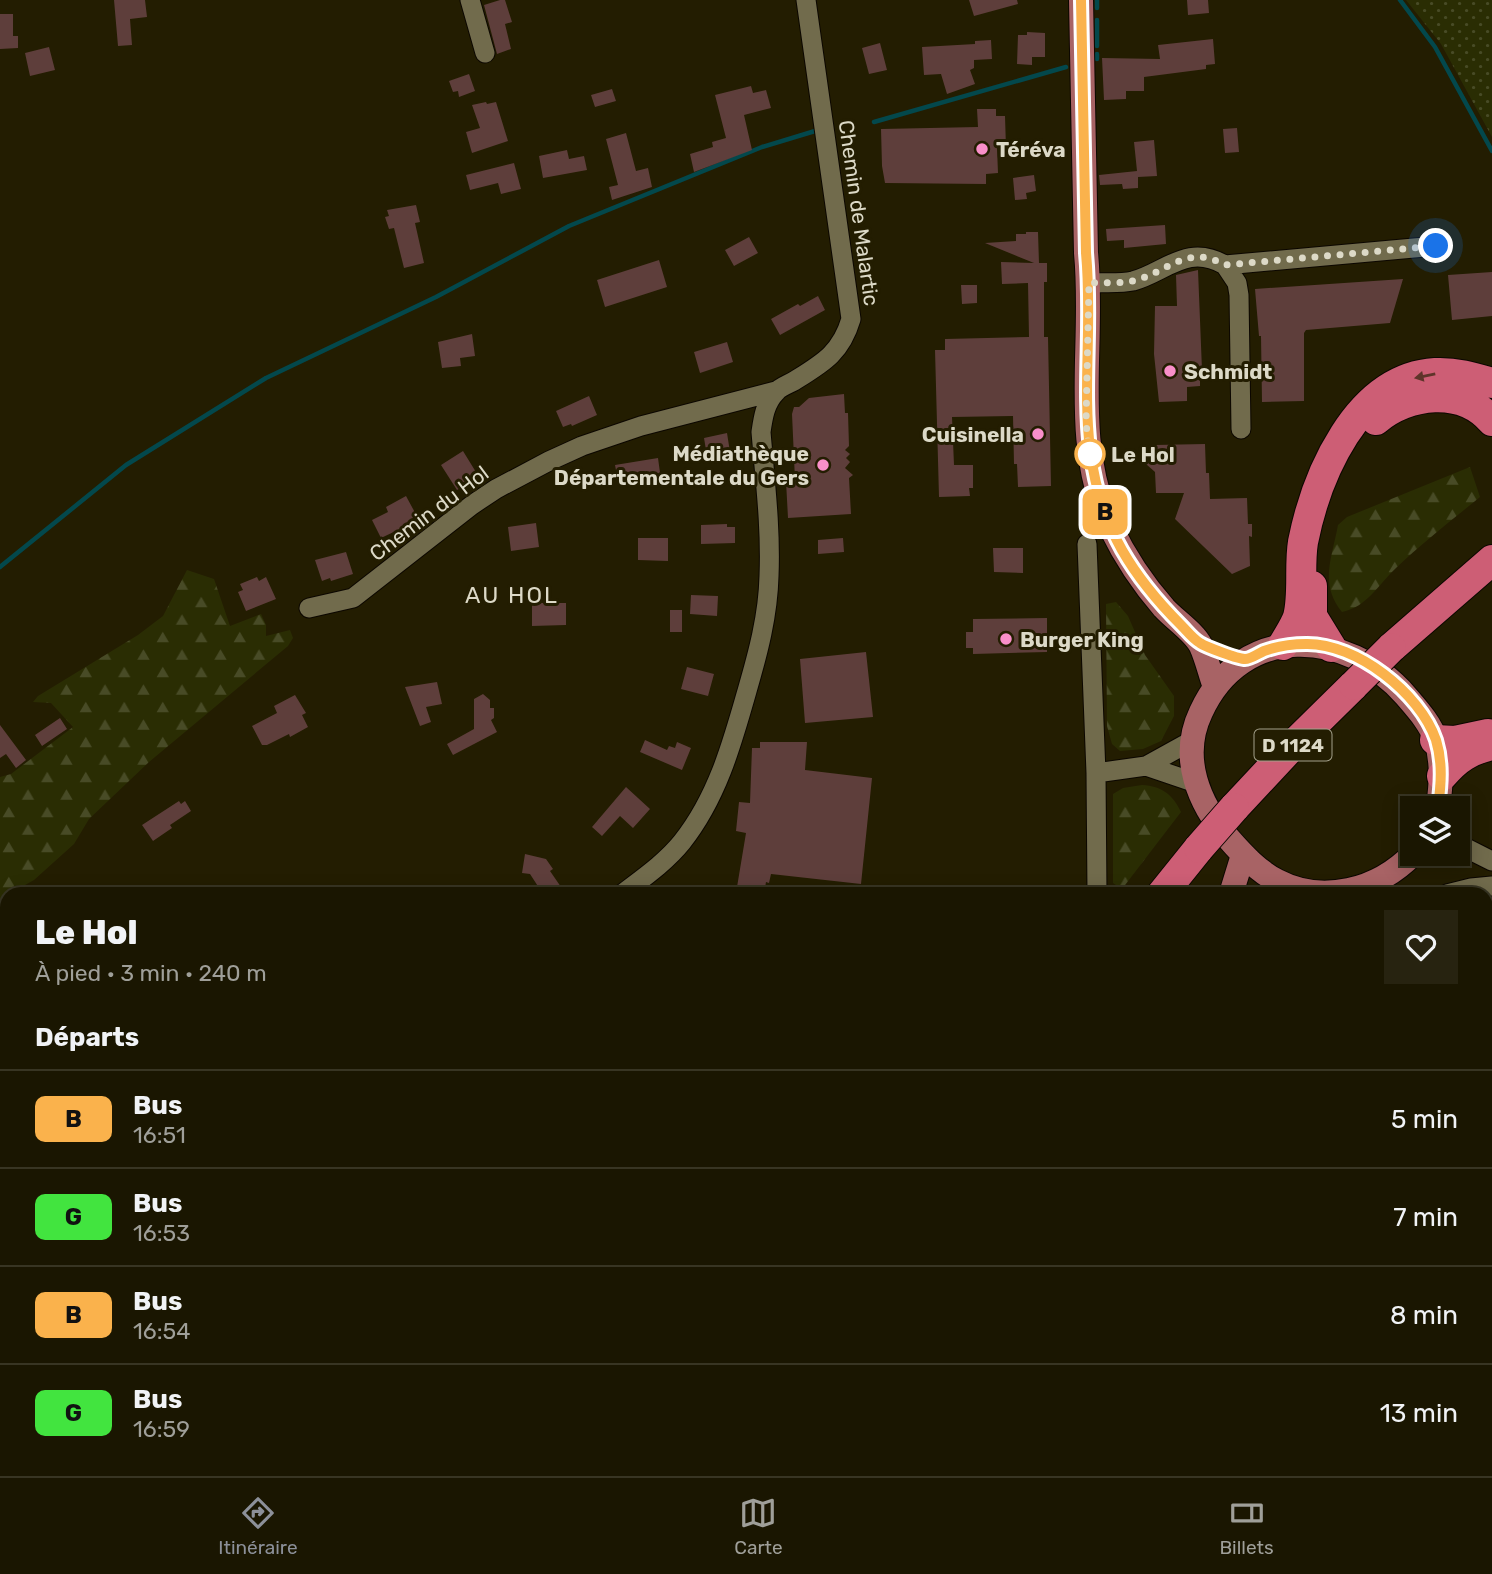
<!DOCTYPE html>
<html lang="fr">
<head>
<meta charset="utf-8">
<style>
	body { margin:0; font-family:Rubik,sans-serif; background:#272310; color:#f1f3f6; height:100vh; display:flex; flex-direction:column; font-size:26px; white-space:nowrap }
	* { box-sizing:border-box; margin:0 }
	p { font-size:23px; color:#9f9f99 }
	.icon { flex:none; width:38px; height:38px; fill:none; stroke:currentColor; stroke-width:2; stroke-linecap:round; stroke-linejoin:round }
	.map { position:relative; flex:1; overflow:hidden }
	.panel { position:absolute; left:0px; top:887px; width:1493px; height:590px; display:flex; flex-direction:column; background:#1a1601; border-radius:21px 21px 0 0; box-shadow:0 4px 18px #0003,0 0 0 2px #383523 }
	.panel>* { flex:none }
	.badge { padding:0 14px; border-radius:10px; font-size:24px; line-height:46px }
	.fabs { position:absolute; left:1400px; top:796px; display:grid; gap:14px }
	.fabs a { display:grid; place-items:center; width:70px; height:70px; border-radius:0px; background:#1a1601; box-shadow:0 4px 18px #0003,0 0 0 2px #383523; font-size:35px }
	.you { position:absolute; width:35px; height:35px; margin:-18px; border:5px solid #fff; border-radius:50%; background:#1a73e8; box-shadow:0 0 0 10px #1a73e833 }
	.map>.badge { position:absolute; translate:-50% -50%; box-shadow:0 0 0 4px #fff }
	h2 { padding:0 35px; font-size:26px; line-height:63px }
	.round { display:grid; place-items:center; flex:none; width:74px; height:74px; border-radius:0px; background:#272310 }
	.headline { display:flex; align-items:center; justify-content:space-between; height:119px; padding:0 35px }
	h1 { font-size:33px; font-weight:800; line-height:52px }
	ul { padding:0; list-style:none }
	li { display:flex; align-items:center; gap:21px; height:98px; padding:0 35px; border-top:2px solid #383523 }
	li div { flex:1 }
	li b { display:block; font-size:26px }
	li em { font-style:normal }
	li .badge { min-width:77px; font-weight:700; text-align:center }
	.tabs { display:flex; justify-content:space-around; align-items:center; height:98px; border-top:2px solid #383523; background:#1a1601; font-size:19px; color:#9f9f99 }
	.tabs a { display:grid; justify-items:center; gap:4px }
	.tabs .selected { color:#8c9099 }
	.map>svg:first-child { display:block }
	.grass { fill:#2a2d03 }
	.forest { fill:url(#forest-firs) }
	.park { fill:url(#park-dots) }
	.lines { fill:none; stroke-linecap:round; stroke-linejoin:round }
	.stream { stroke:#03484c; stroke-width:4.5 }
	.building { fill:#5e3e3b }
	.minor-casing { stroke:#0c0700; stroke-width:21 }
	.major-casing { stroke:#0c0700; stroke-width:26 }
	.highway-casing { stroke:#0c0700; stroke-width:32 }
	.minor { stroke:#716b4c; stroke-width:19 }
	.major { stroke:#a86365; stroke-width:24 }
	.highway { stroke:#cd5e75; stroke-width:30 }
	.highway-bridge-casing { stroke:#0c0700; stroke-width:32; stroke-linecap:butt }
	.highway-bridge { stroke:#cd5e75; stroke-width:30 }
	.oneway { fill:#5e342a }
	.line-casing { stroke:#fff; stroke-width:16 }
	.line { stroke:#fab24c; stroke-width:10 }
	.walk { stroke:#dcd9c7; stroke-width:7; stroke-dasharray:0 12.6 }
	.poi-dot { fill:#f98fc9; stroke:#231d01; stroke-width:2.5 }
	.stop-dot { fill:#fff; stroke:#fab24c; stroke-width:3.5 }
	.labels { text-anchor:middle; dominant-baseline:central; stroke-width:6; stroke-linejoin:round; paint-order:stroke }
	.shield { fill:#231d01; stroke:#a4a18c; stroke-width:2 }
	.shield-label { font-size:19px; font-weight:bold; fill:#dcd9c7 }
	.poi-label { font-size:21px; font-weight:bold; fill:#dcd9c7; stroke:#231d01; text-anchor:start }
	.street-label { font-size:21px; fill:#dcd9c7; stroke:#231d01 }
	.stop-label { font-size:21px; font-weight:bold; fill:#dcd9c7; stroke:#231d01; text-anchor:start }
	.neighbourhood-label { font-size:23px; letter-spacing:2px; fill:#dcd9c7; stroke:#231d01 }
</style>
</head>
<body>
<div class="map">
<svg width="1492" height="1476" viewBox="0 0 1492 1476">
	<defs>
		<pattern id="forest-firs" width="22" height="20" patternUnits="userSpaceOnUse" patternTransform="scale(1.75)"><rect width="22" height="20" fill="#2a2d03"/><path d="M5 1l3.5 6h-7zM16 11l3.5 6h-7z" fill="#484b26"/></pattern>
		<pattern id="park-dots" width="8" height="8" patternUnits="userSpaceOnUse" patternTransform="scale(1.75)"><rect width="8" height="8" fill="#2a2d03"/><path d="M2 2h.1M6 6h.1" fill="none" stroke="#484b26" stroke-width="1.8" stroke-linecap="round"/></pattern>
	</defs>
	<rect width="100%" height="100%" fill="#231d01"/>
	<path class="grass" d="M 1492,948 L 1492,1476 L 1360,1476 L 1360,1470 L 1486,1470 L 1486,949 Z
		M 1142,1470 L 1321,1470 L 1322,1472 L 1290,1476 L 1145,1476 Z"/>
	<path class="forest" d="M 1470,467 L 1480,497 C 1452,520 1422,543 1396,568 C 1378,585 1367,607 1342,612 C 1319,584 1332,558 1338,525 L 1347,517 Z
		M 187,570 L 214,579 L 230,626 L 261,614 L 266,625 L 266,636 L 290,630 L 293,638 L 288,646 L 149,762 L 89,819 L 74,844 L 34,880 L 0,899 L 0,777 L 11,774 L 73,727 L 51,703 L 33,702 L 38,696 L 138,635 L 163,616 Z
		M 1116,602 L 1128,616 L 1145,655 L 1174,696 L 1174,716 L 1161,741 L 1143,749 L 1120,751 L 1112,744 L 1107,726 L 1106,604 Z
		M 1142,785 C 1162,786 1173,795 1181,812 L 1122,889 L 1113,883 L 1113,794 L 1123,788 Z
		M 243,1470 L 560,1470 L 558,1476 L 222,1476 L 227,1473 Z
		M 827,1470 L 1021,1470 L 1024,1476 L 822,1476 Z"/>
	<path class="park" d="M 1406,0 L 1492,0 L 1492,137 L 1441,44 Z"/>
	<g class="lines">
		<path class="stream" d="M 1097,0 L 1097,8
			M 1400,0 L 1435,47 L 1492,151
			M 1097,46 L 1097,20
			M 1097,59 L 1097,54
			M 874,122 L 1066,67
			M 0,567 L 126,465 L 266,378 L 436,297 L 569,226 L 762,147 L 815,131
			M 1486,936 L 1492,935"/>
	</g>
	<path class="building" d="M 114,0 L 145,0 L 147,17 L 130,19 L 132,45 L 118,46 Z
		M 500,0 L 505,0 L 512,22 L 505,24 L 511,49 L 497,54 L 484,5 Z
		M 969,0 L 1017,0 L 1018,4 L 974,16 Z
		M 1187,0 L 1208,0 L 1209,13 L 1188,15 Z
		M 0,14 L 13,14 L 13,36 L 18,36 L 18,48 L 0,49 Z
		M 1027,32 L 1045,33 L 1045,57 L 1032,57 L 1032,65 L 1017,64 L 1018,35 L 1027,35 Z
		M 1213,39 L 1215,64 L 1206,65 L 1206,69 L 1144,77 L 1144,91 L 1126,91 L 1126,99 L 1104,100 L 1102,58 L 1160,59 L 1158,45 Z
		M 991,40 L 992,59 L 974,60 L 974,68 L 970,70 L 975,84 L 947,94 L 941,74 L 924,75 L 922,47 L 975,44 L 975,41 Z
		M 880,43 L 887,70 L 869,74 L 862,48 Z
		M 49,47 L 55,70 L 30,76 L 25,53 Z
		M 469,74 L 475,91 L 459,97 L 458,91 L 453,92 L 449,81 Z
		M 751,86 L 753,93 L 766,90 L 771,108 L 744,115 L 752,150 L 694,172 L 690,154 L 713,147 L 712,142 L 726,138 L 715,95 Z
		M 612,89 L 616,101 L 595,107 L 591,95 Z
		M 486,102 L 487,104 L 496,102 L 508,141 L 472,153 L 466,132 L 480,128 L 472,105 Z
		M 977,109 L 996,109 L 996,116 L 1005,116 L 1006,148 L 997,148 L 998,173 L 986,174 L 986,184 L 885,183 L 882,166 L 881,129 L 978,127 Z
		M 1237,128 L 1239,152 L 1225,153 L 1223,129 Z
		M 626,133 L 636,171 L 648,168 L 652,187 L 612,200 L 609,187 L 618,185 L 606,139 Z
		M 1154,140 L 1157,176 L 1138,177 L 1138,188 L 1123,189 L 1122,184 L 1100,185 L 1099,175 L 1137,171 L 1134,142 Z
		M 567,150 L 569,159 L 584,156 L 587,170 L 543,178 L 539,156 Z
		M 514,163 L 521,189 L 501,194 L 498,183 L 470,190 L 466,175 Z
		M 1034,175 L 1036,191 L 1026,193 L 1027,199 L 1015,200 L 1013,178 Z
		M 416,205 L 420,222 L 415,223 L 424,263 L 404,268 L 394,228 L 389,229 L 385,217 L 389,216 L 387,210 Z
		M 1165,225 L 1166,244 L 1124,248 L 1124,240 L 1107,241 L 1106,229 Z
		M 1026,232 L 1038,232 L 1039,263 L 1047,263 L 1047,282 L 1044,282 L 1044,337 L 1048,337 L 1051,486 L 1018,487 L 1017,464 L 1014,464 L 1013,416 L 952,417 L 954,465 L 973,465 L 973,488 L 969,488 L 970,496 L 939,497 L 935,350 L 945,350 L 945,339 L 1029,337 L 1028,283 L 1002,284 L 1001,262 L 1034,263 L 985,243 L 1016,241 L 1016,234 L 1026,234 Z
		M 749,237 L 758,253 L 734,266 L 725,250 Z
		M 659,260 L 667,287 L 605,307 L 597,280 Z
		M 1198,270 L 1202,370 L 1200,370 L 1200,386 L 1187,387 L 1187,401 L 1159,402 L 1154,354 L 1155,306 L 1177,306 L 1176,275 Z
		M 1492,272 L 1492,316 L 1452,320 L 1448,275 Z
		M 1403,279 L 1390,323 L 1306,330 L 1304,333 L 1304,401 L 1262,402 L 1261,336 L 1259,336 L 1255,289 Z
		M 961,285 L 977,285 L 977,303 L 962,304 Z
		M 818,296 L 825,310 L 780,335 L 771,319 L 798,304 L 800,306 Z
		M 472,334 L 475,356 L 460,358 L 461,366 L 442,368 L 438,342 Z
		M 727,342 L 733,362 L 700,373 L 694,352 Z
		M 844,394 L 845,413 L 848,413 L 849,446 L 845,450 L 850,454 L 846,458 L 850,462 L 845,468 L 853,475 L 849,478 L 851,514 L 788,518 L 786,481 L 795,480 L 792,414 L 794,407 L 799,407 L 809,398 Z
		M 589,396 L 597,415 L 572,426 L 571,424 L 563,427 L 556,411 Z
		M 727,433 L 730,452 L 707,456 L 704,438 Z
		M 1205,444 L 1206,473 L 1209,473 L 1210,499 L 1247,498 L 1248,524 L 1252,524 L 1252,537 L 1249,536 L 1250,566 L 1232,574 L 1175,519 L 1184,493 L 1156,493 L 1155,472 L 1146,464 L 1155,455 L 1155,445 Z
		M 463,451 L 479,477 L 457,490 L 441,465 Z
		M 658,458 L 661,480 L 619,486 L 615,465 Z
		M 406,496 L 419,520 L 381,538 L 372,520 L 388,512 L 386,507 Z
		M 536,523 L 539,547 L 511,551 L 508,527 Z
		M 727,524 L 727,527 L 735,527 L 735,543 L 701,544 L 701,525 Z
		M 638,538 L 668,538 L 668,561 L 638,560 Z
		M 843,538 L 844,552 L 818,554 L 818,540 Z
		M 993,548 L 1023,548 L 1023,573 L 994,572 Z
		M 346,552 L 353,574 L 331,581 L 330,578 L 322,581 L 315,560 Z
		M 257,577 L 259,581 L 266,577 L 276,599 L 246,611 L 238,592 L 243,590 L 240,584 Z
		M 691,595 L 718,596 L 717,616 L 690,614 Z
		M 532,603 L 566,603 L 566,625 L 532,626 Z
		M 670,610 L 682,610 L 682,632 L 670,632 Z
		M 1047,618 L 1047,652 L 973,654 L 973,648 L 966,648 L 966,632 L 973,632 L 973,619 Z
		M 866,652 L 873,717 L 805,723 L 800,659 Z
		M 687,667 L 714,674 L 708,696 L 681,689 Z
		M 437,682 L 442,704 L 426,707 L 431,722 L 420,726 L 405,687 Z
		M 483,694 L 490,700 L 490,708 L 494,708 L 494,718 L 491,720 L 497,732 L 453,755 L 447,744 L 474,729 L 474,699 Z
		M 295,695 L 306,713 L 302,715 L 308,727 L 290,737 L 289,734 L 267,745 L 262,745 L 252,726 L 277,713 L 274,706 Z
		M 60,718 L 67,729 L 42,746 L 35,735 Z
		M 0,725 L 26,760 L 16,768 L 6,754 L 0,758 Z
		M 645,740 L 667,750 L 669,746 L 675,748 L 677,742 L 691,748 L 682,770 L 640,752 Z
		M 760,742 L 807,742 L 805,770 L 872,778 L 861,884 L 771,874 L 769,883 L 766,882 L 764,894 L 737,887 L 746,833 L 736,831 L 739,802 L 750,803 L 752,748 L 760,748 Z
		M 626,787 L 650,809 L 633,828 L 620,816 L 602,836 L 592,827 Z
		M 179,801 L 181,804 L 185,801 L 191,811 L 170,825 L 172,828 L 153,841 L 142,825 Z
		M 525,854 L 546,859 L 553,869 L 550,871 L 561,887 L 550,894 L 543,894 L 530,874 L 522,873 Z"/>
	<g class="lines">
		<g class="minor-casing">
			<path id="minor" d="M 470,0 L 485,53
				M 1225,265 L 1237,283 L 1239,295 L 1241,429
				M 1089,283 C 1103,282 1119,284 1133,281 C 1166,272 1187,243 1225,265 L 1436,246
				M 1087,544 L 1096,773 L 1097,894
				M 309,608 L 353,598 L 472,505 L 496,489 L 549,461 L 582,446 L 641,426 L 776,391
				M 1146,766 L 1196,783
				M 1096,773 L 1146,766 L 1193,740
				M 1458,848 L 1466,848 L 1492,861
				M 622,894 C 643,878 666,862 682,842 C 717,798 732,744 747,691 C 758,653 768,616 769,576 C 771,528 765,480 761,432 C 763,418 765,403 776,392 C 780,387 789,384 794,381 C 823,363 841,353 851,319 L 806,0
				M 1447,894 L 1471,888 L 1492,886
				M 1341,1470 L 1342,1476
				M 24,1476 L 29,1470"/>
		</g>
		<g class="major-casing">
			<path id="major" d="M 1081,0 L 1086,253 C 1095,345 1070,440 1111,528 C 1125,557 1143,584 1164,608 C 1175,620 1194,632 1201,646 C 1207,659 1210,674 1215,687
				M 1413,854 C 1378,890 1323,905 1277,881 C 1258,871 1243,855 1229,839 C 1199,804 1179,758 1201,712 C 1242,622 1347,628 1406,696 C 1418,710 1430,723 1436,740 C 1443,763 1441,785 1438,808
				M 1231,894 L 1243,855
				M 1106,1470 L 1106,1476"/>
		</g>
		<g class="highway-casing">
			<path id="highway" d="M 1376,420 C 1408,393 1462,386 1492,421
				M 1312,586 L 1312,616 L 1331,647
				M 1283,645 C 1288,636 1295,626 1298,617 C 1304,594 1299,566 1303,542 C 1316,477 1356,378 1435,373 C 1455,372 1473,377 1492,383
				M 1391,648 L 1492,560
				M 1435,740 L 1455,741 L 1488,734
				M 1442,776 C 1457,758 1470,750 1492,745
				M 1234,808 L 1291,747 L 1354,685
				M 1162,894 L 1199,848
				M 772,1476 L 777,1470"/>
		</g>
		<use href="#minor" class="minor"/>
		<use href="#major" class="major"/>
		<use href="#highway" class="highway"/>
		<g class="highway-bridge-casing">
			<path id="highway-bridge" d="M 1354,685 L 1391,648
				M 1199,848 L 1234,808"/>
		</g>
		<use href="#highway-bridge" class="highway-bridge"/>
	</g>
	<defs><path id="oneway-solid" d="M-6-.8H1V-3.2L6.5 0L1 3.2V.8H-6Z" transform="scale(1.75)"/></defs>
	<use class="oneway" href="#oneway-solid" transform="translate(1425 376) rotate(168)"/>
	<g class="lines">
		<g class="line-casing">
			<path id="line" d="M 1081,0 L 1086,253 C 1096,357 1067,452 1122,550 C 1138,578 1158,602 1181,625 C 1187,631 1193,639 1200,643 C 1206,647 1238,659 1245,659 C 1251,659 1259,653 1264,651 C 1278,646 1292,644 1306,644 C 1356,643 1420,693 1436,740 C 1443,763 1441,785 1438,808"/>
		</g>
		<use href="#line" class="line"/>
		<path class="walk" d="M 1090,454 L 1090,460 L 1086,423 L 1089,283 C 1103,282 1119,284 1133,281 C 1167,273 1187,243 1225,265 L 1436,246"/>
	</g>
	<g class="poi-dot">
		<circle cx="982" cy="149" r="7"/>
		<circle cx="1170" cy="371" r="7"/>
		<circle cx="1038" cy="434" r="7"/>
		<circle cx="823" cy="465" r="7"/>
		<circle cx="1006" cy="639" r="7"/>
	</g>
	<circle class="stop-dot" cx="1090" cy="454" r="14"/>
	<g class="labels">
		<rect class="shield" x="1254.5" y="729.5" width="77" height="31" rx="5"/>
		<g class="shield-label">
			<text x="1293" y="745">D 1124</text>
		</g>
		<g class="poi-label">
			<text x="996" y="149">Téréva</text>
			<text x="1184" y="371">Schmidt</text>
			<text x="1024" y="434" text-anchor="end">Cuisinella</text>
			<text x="809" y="453" text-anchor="end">Médiathèque<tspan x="809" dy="24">Départementale du Gers</tspan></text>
			<text x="1020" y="639">Burger King</text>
		</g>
		<g class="street-label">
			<text transform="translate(859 213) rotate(82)">Chemin de Malartic</text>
			<text transform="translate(429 513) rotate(-37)">Chemin du Hol</text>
		</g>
		<g class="stop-label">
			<text x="1111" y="454">Le Hol</text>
		</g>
		<g class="neighbourhood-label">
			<text x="512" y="595">AU HOL</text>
		</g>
	</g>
</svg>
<div class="fabs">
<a><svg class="icon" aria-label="layers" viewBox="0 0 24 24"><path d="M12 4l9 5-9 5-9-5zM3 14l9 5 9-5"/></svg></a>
</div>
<div class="you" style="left:1436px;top:246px"></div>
<b class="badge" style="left:1105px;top:512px;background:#fab24c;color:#111">B</b>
<section class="panel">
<div class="headline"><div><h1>Le Hol</h1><p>À pied · 3 min · 240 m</p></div><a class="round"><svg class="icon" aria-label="heart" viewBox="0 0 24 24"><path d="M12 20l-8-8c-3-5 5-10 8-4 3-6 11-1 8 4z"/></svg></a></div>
<h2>Départs</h2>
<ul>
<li><span class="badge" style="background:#fab24c;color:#111">B</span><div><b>Bus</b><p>16:51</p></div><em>5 min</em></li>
<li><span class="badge" style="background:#42e43f;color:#111">G</span><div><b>Bus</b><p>16:53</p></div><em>7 min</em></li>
<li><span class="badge" style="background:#fab24c;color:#111">B</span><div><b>Bus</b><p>16:54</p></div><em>8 min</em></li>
<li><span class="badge" style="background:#42e43f;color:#111">G</span><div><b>Bus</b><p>16:59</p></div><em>13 min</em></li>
</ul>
</section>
</div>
<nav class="tabs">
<a class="selected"><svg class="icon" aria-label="directions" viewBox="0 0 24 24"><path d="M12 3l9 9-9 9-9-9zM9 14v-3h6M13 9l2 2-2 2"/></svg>Itinéraire</a>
<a><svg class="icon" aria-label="map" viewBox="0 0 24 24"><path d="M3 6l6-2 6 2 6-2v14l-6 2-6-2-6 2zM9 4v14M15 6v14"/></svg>Carte</a>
<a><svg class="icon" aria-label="tickets" viewBox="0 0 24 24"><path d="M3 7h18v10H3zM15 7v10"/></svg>Billets</a>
</nav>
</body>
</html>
